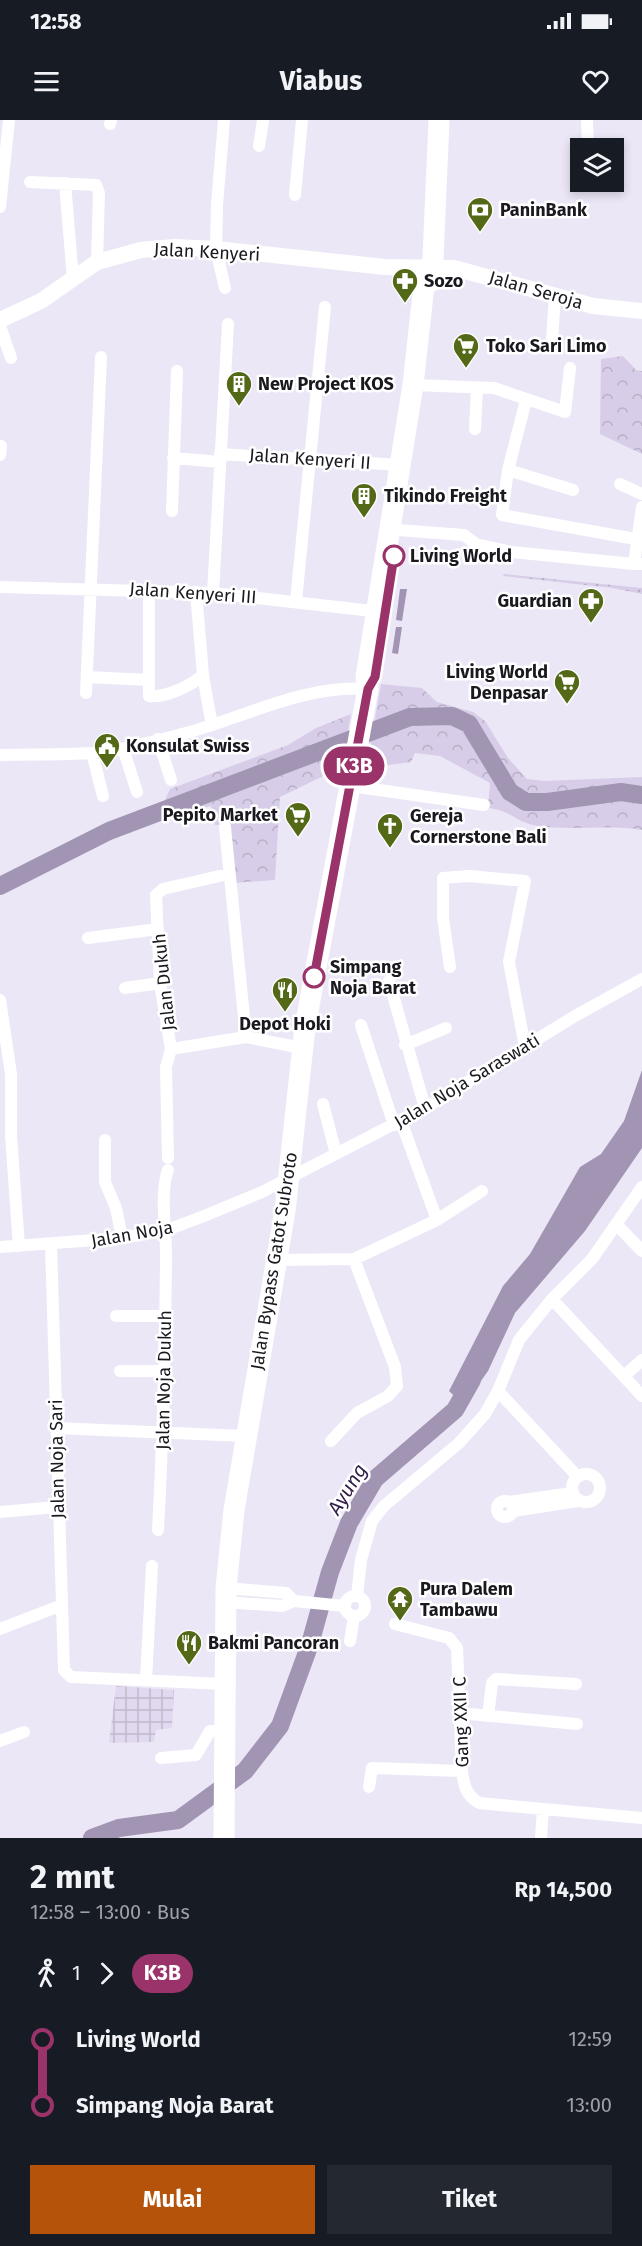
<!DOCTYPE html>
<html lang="id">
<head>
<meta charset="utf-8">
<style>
	body { margin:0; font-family:"Fira Sans",sans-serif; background:#242831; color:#f1f3f6; height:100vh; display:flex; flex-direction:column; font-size:22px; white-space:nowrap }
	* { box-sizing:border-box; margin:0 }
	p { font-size:20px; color:#9ea1a6 }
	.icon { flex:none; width:33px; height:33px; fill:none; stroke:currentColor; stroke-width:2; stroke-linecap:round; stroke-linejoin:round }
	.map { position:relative; height:1718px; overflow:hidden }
	.drawer { display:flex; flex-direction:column; background:#171b24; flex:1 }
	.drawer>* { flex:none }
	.badge { padding:0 12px; border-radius:20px; font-size:21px; line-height:39px }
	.controls { position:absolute; left:570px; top:18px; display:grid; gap:12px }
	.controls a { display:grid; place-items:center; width:54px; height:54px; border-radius:0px; background:#171b24; box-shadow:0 3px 9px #0003; font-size:30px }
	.map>.badge { position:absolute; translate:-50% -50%; box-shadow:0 0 0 3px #fff }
	.legs { display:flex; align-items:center; gap:9px; height:66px; padding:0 30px; font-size:20px }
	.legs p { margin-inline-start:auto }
	.overview { display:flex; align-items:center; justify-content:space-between; height:102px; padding:0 30px }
	h1 { font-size:33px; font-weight:700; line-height:45px }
	.button { display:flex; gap:12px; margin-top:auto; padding:12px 30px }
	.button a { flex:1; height:69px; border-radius:0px; background:#b45309; color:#fff; font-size:24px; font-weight:700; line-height:69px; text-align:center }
	.button a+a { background:#242831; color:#f1f3f6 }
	ul { padding:0 30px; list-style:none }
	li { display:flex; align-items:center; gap:21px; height:66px; font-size:22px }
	li i { display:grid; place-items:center; width:9px; height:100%; margin:0 8px; background:currentColor }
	li i::after { content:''; width:15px; height:15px; margin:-8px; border:4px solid; border-radius:50%; background:#171b24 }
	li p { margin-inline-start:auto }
	li:first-child i { background:linear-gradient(#0000 50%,currentColor 0) }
	li:last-child i { background:linear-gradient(currentColor 50%,#0000 0) }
	.status { display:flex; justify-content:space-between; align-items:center; height:42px; padding:0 30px; background:#171b24; direction:ltr }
	.status svg { height:16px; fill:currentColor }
	header { display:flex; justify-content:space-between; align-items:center; height:78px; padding:0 30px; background:#171b24; font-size:27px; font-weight:700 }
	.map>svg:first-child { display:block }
	.industrial { fill:url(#industrial-grid) }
	.grass { fill:url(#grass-dots) }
	.forest { fill:url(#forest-crowns) }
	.water { fill:#a295b4 }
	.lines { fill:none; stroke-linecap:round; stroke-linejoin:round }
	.river { stroke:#a295b4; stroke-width:18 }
	.street { stroke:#fff; stroke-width:12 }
	.secondary { stroke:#fff; stroke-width:16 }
	.highway { stroke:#fff; stroke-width:21 }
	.line-1-casing { stroke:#fff; stroke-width:14 }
	.line-1 { stroke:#9a336a; stroke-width:9 }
	.stop-1-dot { fill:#fff; stroke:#9a336a; stroke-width:3 }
	.labels { text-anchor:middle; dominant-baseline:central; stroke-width:5; stroke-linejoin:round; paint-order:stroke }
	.poi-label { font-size:18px; font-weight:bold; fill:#1b191f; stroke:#fff; text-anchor:start }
	.street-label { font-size:18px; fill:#1b191f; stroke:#fff }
	.stop-label { font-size:18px; font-weight:bold; fill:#1b191f; stroke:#fff; text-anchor:start }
	.water-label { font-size:20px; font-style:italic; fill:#332049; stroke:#fff }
</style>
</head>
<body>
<div class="status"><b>12:58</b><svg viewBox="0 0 49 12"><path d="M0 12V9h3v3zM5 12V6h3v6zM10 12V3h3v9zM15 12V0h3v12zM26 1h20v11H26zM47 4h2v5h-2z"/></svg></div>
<header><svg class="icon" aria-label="menu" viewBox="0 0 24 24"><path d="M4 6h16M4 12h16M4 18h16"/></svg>Viabus<svg class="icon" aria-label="heart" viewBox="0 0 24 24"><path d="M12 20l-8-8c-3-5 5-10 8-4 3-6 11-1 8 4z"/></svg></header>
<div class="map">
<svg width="642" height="1718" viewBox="0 0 642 1718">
	<defs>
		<pattern id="industrial-grid" width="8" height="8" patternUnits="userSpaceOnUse" patternTransform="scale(1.5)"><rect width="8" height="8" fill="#e1d9ef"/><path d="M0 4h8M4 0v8" fill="none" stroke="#c0bacc"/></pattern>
		<pattern id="grass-dots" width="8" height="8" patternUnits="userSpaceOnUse" patternTransform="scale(1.5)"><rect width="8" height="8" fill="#d7cde8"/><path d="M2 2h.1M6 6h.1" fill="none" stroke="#b8afc7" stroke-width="1.8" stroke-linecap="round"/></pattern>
		<pattern id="forest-crowns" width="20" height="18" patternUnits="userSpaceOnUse" patternTransform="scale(1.5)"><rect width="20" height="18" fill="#d7cde8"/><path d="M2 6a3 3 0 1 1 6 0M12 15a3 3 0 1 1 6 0" fill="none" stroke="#b8afc7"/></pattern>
	</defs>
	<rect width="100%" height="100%" fill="#ece7f6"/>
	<path class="industrial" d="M 116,1566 L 174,1570 L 172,1608 L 156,1610 L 154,1622 L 109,1623 Z"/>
	<path class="grass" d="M 504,454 L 642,468 L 642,474 L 612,468 L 503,456 Z"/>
	<path class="forest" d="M 623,236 L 636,250 L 642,251 L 642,334 L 600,314 L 601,239 Z
		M 381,564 L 422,568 L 437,582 L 473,592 L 485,601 L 508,638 L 527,659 L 544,661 L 642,657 L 642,710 C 608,704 573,711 539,706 C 516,703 511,690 488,688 L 490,663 L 440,636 L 415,633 L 411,642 L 381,646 L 379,662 L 364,661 Z
		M 351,594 L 342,647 L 280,677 L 275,760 L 233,763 L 228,704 L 215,705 L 211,686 L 167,695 L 164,682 L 170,669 L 288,625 L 316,608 Z"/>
	<path class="water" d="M 400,469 L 407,469 L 402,501 L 396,500 Z
		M 396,507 L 402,507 L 398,534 L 392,533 Z
		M 642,950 L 642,1028 L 585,1111 L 515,1193 L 488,1251 L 464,1285 L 449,1271 L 503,1166 L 530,1134 L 580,1047 L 601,1034 L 624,1001 Z"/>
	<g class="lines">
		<path class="river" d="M 0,766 L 109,711 L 410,597 L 452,596 L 469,604 L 510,672 L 526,682 L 547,682 L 621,672 L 642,675
			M 92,1718 L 119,1708 L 178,1700 L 245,1651 L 280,1606 L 310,1524 L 330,1452 L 349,1403 L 375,1359 L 455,1290 L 472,1260"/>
		<path class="street" d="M 224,0 L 217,85 L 216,129 L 225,168
			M 587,0 L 588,28
			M 110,4 L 111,0
			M 259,26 L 263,0
			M 30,62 L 96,65 L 99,73 L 97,142
			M 590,62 L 590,63
			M 65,63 L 73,159
			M 295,75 L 302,0
			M 0,87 L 9,0
			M 0,206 L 11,238
			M 552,220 L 555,176
			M 413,265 L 494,268 L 565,292 L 570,248
			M 526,280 L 508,350 L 502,395 L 630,418
			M 475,309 L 477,268
			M 220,334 L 400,345
			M 0,335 L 1,326
			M 173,338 L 220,342
			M 508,350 L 573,370
			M 620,364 L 642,374
			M 172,391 L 177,251
			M 398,410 L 464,415 L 476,424 L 512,432 L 634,444
			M 641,444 L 634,444 L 642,387
			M 0,467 L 213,473 L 381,492
			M 149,470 L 149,576 C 165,578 191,566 203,555 L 196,472
			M 213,473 L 228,204
			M 296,481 L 325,187
			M 203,556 L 212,605
			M 87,557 L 149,560
			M 86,573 L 101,237
			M 158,619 L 171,660
			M 123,628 L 137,672
			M 92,633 L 103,676
			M 0,635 C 30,634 61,635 92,633 C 123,630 156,621 186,613 C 245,597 306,564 368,569
			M 351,666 L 484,685
			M 225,707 L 246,917
			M 88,818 L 158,809
			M 450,847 L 443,798 L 443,758 L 469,756 L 525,761 L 509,842 L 525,927
			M 389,861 L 425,988
			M 125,868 L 160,863
			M 0,880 L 11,954 L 11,1016 L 19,1126
			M 361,905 L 394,1005
			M 405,925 L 446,908
			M 171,929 L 246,917 L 302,928
			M 323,984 L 336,1034
			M 401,1001 L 437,1100
			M 105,1020 L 105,1062 L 116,1088 L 122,1118
			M 168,1038 L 166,947 L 171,929 L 160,863 L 156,775 L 163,769 L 228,754
			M 616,1104 L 642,1131
			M 51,1125 L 64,1550 L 71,1557 L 225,1564
			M 0,1127 L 122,1118 L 167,1110 L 204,1096 L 262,1072 L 425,988 L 575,896 L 642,859
			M 276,1140 L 354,1139 L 437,1100 L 482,1071
			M 552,1179 L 642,1276
			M 116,1196 L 165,1196
			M 120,1251 L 164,1251
			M 624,1256 L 642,1240
			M 498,1271 L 577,1356
			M 55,1308 L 245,1316
			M 331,1321 L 357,1293 L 388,1276 L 397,1266 L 395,1247 L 354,1139
			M572 1368a14 14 0 1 1 28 0a14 14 0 1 1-28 0Z
			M497 1389a8 8 0 1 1 16 0a8 8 0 1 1-16 0Z
			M 509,1382 L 572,1373
			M 513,1391 L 578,1381
			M 0,1392 L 57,1387
			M 158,1410 C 163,1320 165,1231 166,1141 C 167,1114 159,1074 168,1050
			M345 1486a10 10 0 1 1 20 0a10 10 0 1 1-20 0Z
			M 357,1476 L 361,1440 L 372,1401 L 384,1386 L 459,1323 L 485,1294 L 498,1271 L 519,1220 L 552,1179 L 592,1139 L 642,1067
			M 294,1481 L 345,1486
			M 226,1482 L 282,1486 L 294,1481 L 286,1473 L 226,1468
			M 395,1504 L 449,1518 L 457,1528 L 462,1651 C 464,1666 466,1675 479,1683 L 642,1698
			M 0,1509 L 62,1485
			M 350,1521 L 354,1497
			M 146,1560 L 152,1446
			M 459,1593 L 577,1604
			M 488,1596 L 492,1563 L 496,1559 L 576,1564
			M 0,1621 L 24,1612
			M 161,1638 L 196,1635 L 210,1611 L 224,1611
			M 369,1667 L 372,1648 L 462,1651
			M 541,1718 L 543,1689"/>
		<path class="secondary" d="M 0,200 L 41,181 L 97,142 L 141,130 L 174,127 L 216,129 L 385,147 L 454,148 L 593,186 L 642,191"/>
		<path class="highway" d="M 432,161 L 439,0
			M 224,1718 L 226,1468 L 234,1390 L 285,1091 L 305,907 L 368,569 L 366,557 L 413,265 L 424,165 L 431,147"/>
	</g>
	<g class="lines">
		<g class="line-1-casing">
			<path id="line-1" d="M 314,857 L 368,569 L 375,557 L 394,436"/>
		</g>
		<use href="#line-1" class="line-1"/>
	</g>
	<defs>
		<g id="bank-pin" transform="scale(1.35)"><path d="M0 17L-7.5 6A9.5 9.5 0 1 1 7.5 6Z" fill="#546917" stroke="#fff"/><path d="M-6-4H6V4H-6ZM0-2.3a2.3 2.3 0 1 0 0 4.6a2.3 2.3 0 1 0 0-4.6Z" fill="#fff"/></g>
		<g id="pharmacy-pin" transform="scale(1.35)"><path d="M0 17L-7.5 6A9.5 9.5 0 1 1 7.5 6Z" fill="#546917" stroke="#fff"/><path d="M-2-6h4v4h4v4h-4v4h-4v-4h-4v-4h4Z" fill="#fff"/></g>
		<g id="supermarket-pin" transform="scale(1.35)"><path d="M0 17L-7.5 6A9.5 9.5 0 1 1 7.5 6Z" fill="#546917" stroke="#fff"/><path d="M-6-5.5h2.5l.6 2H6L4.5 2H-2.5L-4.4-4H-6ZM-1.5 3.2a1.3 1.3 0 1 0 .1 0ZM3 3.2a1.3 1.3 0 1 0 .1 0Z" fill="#fff"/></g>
		<g id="building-pin" transform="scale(1.35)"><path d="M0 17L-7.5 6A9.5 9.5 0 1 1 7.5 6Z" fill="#546917" stroke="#fff"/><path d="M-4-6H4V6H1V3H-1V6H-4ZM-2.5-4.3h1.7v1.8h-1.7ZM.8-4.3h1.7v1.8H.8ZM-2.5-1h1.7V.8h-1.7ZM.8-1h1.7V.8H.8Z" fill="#fff"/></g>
		<g id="civic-pin" transform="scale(1.35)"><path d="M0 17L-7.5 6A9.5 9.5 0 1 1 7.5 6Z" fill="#546917" stroke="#fff"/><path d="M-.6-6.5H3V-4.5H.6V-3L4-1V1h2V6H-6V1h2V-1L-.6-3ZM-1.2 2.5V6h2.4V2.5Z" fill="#fff"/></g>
		<g id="church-pin" transform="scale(1.35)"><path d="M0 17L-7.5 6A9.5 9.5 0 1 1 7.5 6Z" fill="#546917" stroke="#fff"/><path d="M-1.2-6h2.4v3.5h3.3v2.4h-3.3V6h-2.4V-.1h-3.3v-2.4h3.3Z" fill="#fff"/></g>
		<g id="restaurant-pin" transform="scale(1.35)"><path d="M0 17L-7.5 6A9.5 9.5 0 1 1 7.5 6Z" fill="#546917" stroke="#fff"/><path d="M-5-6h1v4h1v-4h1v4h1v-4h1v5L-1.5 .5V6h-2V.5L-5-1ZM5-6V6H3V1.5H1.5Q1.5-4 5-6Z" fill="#fff"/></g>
		<g id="temple-pin" transform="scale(1.35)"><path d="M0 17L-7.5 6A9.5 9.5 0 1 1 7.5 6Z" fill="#546917" stroke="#fff"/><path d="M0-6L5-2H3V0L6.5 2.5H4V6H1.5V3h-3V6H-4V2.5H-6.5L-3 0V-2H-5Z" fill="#fff"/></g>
	</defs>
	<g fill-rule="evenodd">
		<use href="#bank-pin" x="480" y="90"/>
		<use href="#pharmacy-pin" x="405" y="161"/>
		<use href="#supermarket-pin" x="466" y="226"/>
		<use href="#building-pin" x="239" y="264"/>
		<use href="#building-pin" x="364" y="376"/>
		<use href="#pharmacy-pin" x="591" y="481"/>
		<use href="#supermarket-pin" x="567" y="562"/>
		<use href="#civic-pin" x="107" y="626"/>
		<use href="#supermarket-pin" x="298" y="695"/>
		<use href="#church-pin" x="390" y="706"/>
		<use href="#restaurant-pin" x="285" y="870"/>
		<use href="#temple-pin" x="400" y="1479"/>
		<use href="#restaurant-pin" x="189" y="1523"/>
	</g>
	<g class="stop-1-dot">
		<circle cx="394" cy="436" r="10"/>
		<circle cx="314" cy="857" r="10"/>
	</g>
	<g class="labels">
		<g class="poi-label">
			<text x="500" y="90">PaninBank</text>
			<text x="424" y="161">Sozo</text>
			<text x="486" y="226">Toko Sari Limo</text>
			<text x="258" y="264">New Project KOS</text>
			<text x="384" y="376">Tikindo Freight</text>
			<text x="572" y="481" text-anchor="end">Guardian</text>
			<text x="548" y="552" text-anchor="end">Living World<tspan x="548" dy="21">Denpasar</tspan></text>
			<text x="126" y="626">Konsulat Swiss</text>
			<text x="278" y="695" text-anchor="end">Pepito Market</text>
			<text x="410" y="696">Gereja<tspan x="410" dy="21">Cornerstone Bali</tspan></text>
			<text x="285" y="904" text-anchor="middle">Depot Hoki</text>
			<text x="420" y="1469">Pura Dalem<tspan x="420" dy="21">Tambawu</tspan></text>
			<text x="208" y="1523">Bakmi Pancoran</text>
		</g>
		<g class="street-label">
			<text transform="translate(207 132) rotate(3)">Jalan Kenyeri</text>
			<text transform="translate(536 170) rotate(16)">Jalan Seroja</text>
			<text transform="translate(310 339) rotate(4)">Jalan Kenyeri II</text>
			<text transform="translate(193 473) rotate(4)">Jalan Kenyeri III</text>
			<text transform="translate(164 862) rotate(-96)">Jalan Dukuh</text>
			<text transform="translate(467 961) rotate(-31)">Jalan Noja Saraswati</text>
			<text transform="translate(132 1114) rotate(-10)">Jalan Noja</text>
			<text transform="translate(274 1141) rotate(-81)">Jalan Bypass Gatot Subroto</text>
			<text transform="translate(164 1260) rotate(-89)">Jalan Noja Dukuh</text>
			<text transform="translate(57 1339) rotate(-91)">Jalan Noja Sari</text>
			<text transform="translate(461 1602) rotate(-92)">Gang XXII C</text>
		</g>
		<g class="stop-label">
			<text x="410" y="436">Living World</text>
			<text x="330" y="847">Simpang<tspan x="330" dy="21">Noja Barat</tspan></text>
		</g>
		<g class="water-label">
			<text transform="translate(347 1369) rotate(-58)">Ayung</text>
		</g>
	</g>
</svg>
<div class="controls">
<a><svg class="icon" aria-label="layers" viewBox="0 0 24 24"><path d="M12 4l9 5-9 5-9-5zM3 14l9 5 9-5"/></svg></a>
</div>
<b class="badge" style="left:354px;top:646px;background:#9a336a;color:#fff">K3B</b>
</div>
<section class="drawer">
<div class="overview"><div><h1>2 mnt</h1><p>12:58 – 13:00 · Bus</p></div><b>Rp 14,500</b></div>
<div class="legs"><svg class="icon" aria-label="walk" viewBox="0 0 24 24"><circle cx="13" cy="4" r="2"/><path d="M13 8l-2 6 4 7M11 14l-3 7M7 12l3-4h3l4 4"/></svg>1<svg class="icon" aria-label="forward" viewBox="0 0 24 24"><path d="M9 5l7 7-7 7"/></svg><b class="badge" style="background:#9a336a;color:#fff">K3B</b></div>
<ul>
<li><i style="color:#9a336a"></i><b>Living World</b><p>12:59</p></li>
<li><i style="color:#9a336a"></i><b>Simpang Noja Barat</b><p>13:00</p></li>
</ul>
<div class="button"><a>Mulai</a><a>Tiket</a></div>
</section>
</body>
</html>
